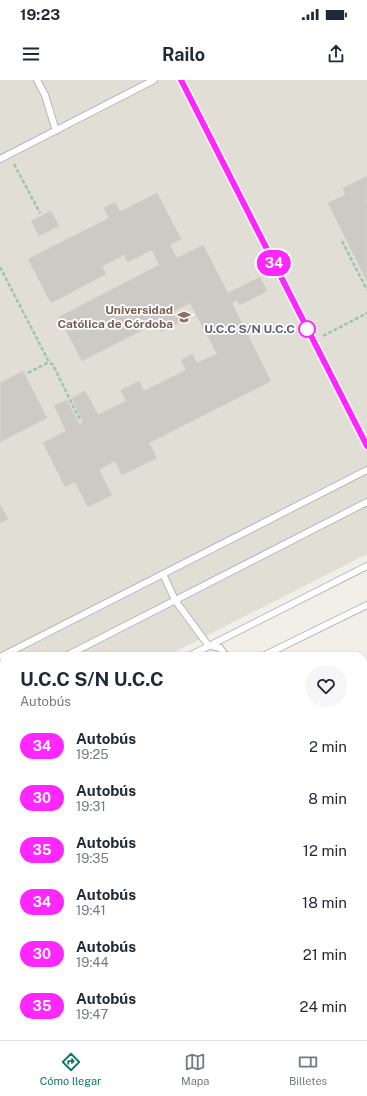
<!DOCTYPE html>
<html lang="es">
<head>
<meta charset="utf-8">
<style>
	body { margin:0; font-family:"Public Sans",sans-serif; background:#f6f6f7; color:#1f2937; height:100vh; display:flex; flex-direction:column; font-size:15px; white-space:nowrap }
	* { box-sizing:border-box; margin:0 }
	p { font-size:13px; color:#747a83 }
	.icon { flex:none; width:22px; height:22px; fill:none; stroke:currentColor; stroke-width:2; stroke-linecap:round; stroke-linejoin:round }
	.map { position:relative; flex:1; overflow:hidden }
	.panel { position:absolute; left:0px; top:572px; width:367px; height:388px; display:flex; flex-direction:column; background:#fff; border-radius:12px 12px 0 0; box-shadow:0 1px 3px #0004 }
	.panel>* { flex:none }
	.badge { padding:0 8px; border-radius:13px; font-size:14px; line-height:26px }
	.map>.badge { position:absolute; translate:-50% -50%; box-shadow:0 0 0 2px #fff }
	.round { display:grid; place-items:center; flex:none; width:42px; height:42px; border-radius:21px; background:#f6f6f7 }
	.overview { display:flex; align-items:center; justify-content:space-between; height:68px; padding:0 20px }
	h1 { font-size:19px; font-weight:700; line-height:30px }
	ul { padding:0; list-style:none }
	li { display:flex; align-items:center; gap:12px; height:52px; padding:0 20px }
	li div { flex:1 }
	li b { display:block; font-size:15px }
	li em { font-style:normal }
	li .badge { min-width:44px; font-weight:700; text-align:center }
	.status { display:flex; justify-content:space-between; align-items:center; height:28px; padding:0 20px; background:#fff; direction:ltr }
	.status svg { height:11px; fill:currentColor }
	header { display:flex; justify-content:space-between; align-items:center; height:52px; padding:0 20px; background:#fff; font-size:18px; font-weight:700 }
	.menu { display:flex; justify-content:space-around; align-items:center; height:56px; border-top:1px solid #e0e1e3; background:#fff; font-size:11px; color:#747a83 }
	.menu a { display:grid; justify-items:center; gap:2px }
	.menu .selected { color:#0f766e }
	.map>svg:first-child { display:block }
	.education { fill:#e1ded6 }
	.building { fill:#cccac5; stroke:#d6d1c6 }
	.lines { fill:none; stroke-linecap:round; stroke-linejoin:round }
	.lane-casing { stroke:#b5b8bc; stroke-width:8 }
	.street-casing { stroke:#b5b8bc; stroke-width:14 }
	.path { stroke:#9cc7a9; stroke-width:2.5; stroke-dasharray:4 2; stroke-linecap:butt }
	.lane { stroke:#fff; stroke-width:6 }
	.street { stroke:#fff; stroke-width:12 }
	.line-casing { stroke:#fff; stroke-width:9 }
	.line { stroke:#fe27ff; stroke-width:6 }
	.stop-dot { fill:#fff; stroke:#fe27ff; stroke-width:2 }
	.labels { text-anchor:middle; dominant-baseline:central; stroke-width:3.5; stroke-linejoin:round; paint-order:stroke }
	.education-label { font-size:12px; font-weight:bold; fill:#785e54; stroke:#fff; text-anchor:end }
	.stop-label { font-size:12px; font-weight:bold; fill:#5f6368; stroke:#fff; text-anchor:end }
</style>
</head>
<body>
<div class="status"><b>19:23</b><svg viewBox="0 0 49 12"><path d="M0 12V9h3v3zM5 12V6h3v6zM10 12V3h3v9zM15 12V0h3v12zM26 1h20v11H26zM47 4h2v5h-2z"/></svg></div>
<header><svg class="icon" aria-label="menu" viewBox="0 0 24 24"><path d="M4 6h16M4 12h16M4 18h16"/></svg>Railo<svg class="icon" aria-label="share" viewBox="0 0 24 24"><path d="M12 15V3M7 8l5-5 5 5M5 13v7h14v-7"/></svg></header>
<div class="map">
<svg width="367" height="960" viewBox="0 0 367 960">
	<rect width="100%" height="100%" fill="#f1efe8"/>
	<path class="education" d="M 0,0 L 367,0 L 367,474 L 167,576 L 4,576 L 4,659 L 0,661 Z"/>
	<path class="building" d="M 367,96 L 367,120 L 365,121 L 367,124 L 367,202 L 328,123 L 345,115 L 343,108 Z
		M 157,113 L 181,159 L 170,165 L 177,178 L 203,165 L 228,213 L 260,197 L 267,211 L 240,225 L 237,220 L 232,223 L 271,301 L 149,363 L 157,378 L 122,395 L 115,381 L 99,390 L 112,415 L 88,427 L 75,402 L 65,407 L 43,363 L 66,351 L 54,326 L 67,320 L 79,344 L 83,342 L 72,318 L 85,311 L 98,335 L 126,321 L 121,310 L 139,301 L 144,311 L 186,290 L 181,280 L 192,274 L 197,283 L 217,274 L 190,223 L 174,231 L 180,242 L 161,252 L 156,243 L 82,281 L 59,237 L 159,185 L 152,170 L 128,182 L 124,175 L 102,186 L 106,194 L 51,223 L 28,179 L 109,138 L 104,128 L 115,122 L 120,132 Z
		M 51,131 L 59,146 L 39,156 L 31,141 Z
		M 23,291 L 47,338 L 0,362 L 0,303 Z
		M 0,424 L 8,439 L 0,443 Z"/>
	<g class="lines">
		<g class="lane-casing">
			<path id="lane" d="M 37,0 L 45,15 L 56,51
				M 181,0 L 367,366
				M 0,79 L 154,0
				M 163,494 L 175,520 L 208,565 L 220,568 L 226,576
				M 66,576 L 367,422
				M 189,576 L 367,486
				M 263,576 L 367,525
				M 0,577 L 367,390
				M 0,604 L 4,612
				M 0,670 L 4,668
				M 0,675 L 4,689
				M 0,708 L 4,706
				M 62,956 L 63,960
				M 175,956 L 177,960
				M 207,956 L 209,960
				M 265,956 L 266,960"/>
		</g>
		<g class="street-casing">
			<path id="street" d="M 0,829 L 4,833"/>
		</g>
		<path class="path" d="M 14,84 L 40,133
			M 342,161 L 367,210
			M 0,187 L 49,282 L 53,285 L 80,340
			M 323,256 L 367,233
			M 28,293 L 49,282"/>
		<use href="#lane" class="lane"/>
		<use href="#street" class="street"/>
	</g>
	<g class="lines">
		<g class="line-casing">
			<path id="line" d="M 181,0 L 367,366"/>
		</g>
		<use href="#line" class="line"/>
	</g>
	<defs>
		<g id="university-bare" transform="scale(1.08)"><path d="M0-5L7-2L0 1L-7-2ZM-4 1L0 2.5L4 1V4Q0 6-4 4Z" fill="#8d6e63" stroke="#fff" stroke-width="2.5" paint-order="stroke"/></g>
	</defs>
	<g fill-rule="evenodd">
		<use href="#university-bare" x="184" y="237"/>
	</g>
	<circle class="stop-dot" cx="307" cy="249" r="8"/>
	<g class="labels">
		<g class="education-label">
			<text x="173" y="230">Universidad<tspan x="173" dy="14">Católica de Córdoba</tspan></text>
		</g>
		<g class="stop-label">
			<text x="295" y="249">U.C.C S/N U.C.C</text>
		</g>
	</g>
</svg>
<b class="badge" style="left:274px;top:183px;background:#fe27ff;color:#fff">34</b>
<section class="panel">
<div class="overview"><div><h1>U.C.C S/N U.C.C</h1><p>Autobús</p></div><a class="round"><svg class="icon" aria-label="heart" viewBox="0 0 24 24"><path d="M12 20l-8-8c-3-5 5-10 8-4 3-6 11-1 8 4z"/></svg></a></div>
<ul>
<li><span class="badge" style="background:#fe27ff;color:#fff">34</span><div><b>Autobús</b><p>19:25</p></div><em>2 min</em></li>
<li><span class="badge" style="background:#fe27ff;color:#fff">30</span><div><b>Autobús</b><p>19:31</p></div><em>8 min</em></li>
<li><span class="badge" style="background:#fe27ff;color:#fff">35</span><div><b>Autobús</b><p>19:35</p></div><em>12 min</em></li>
<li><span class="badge" style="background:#fe27ff;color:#fff">34</span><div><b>Autobús</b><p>19:41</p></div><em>18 min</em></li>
<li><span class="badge" style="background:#fe27ff;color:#fff">30</span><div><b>Autobús</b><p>19:44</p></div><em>21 min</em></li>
<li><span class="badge" style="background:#fe27ff;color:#fff">35</span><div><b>Autobús</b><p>19:47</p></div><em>24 min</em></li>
</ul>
</section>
</div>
<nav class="menu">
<a class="selected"><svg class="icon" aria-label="directions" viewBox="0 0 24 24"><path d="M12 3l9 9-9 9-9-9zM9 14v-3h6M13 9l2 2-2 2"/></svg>Cómo llegar</a>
<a><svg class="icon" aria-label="map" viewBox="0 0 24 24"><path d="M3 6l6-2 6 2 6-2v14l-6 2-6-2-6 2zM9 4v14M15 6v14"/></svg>Mapa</a>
<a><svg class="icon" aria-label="tickets" viewBox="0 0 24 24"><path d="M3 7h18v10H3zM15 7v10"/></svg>Billetes</a>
</nav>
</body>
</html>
